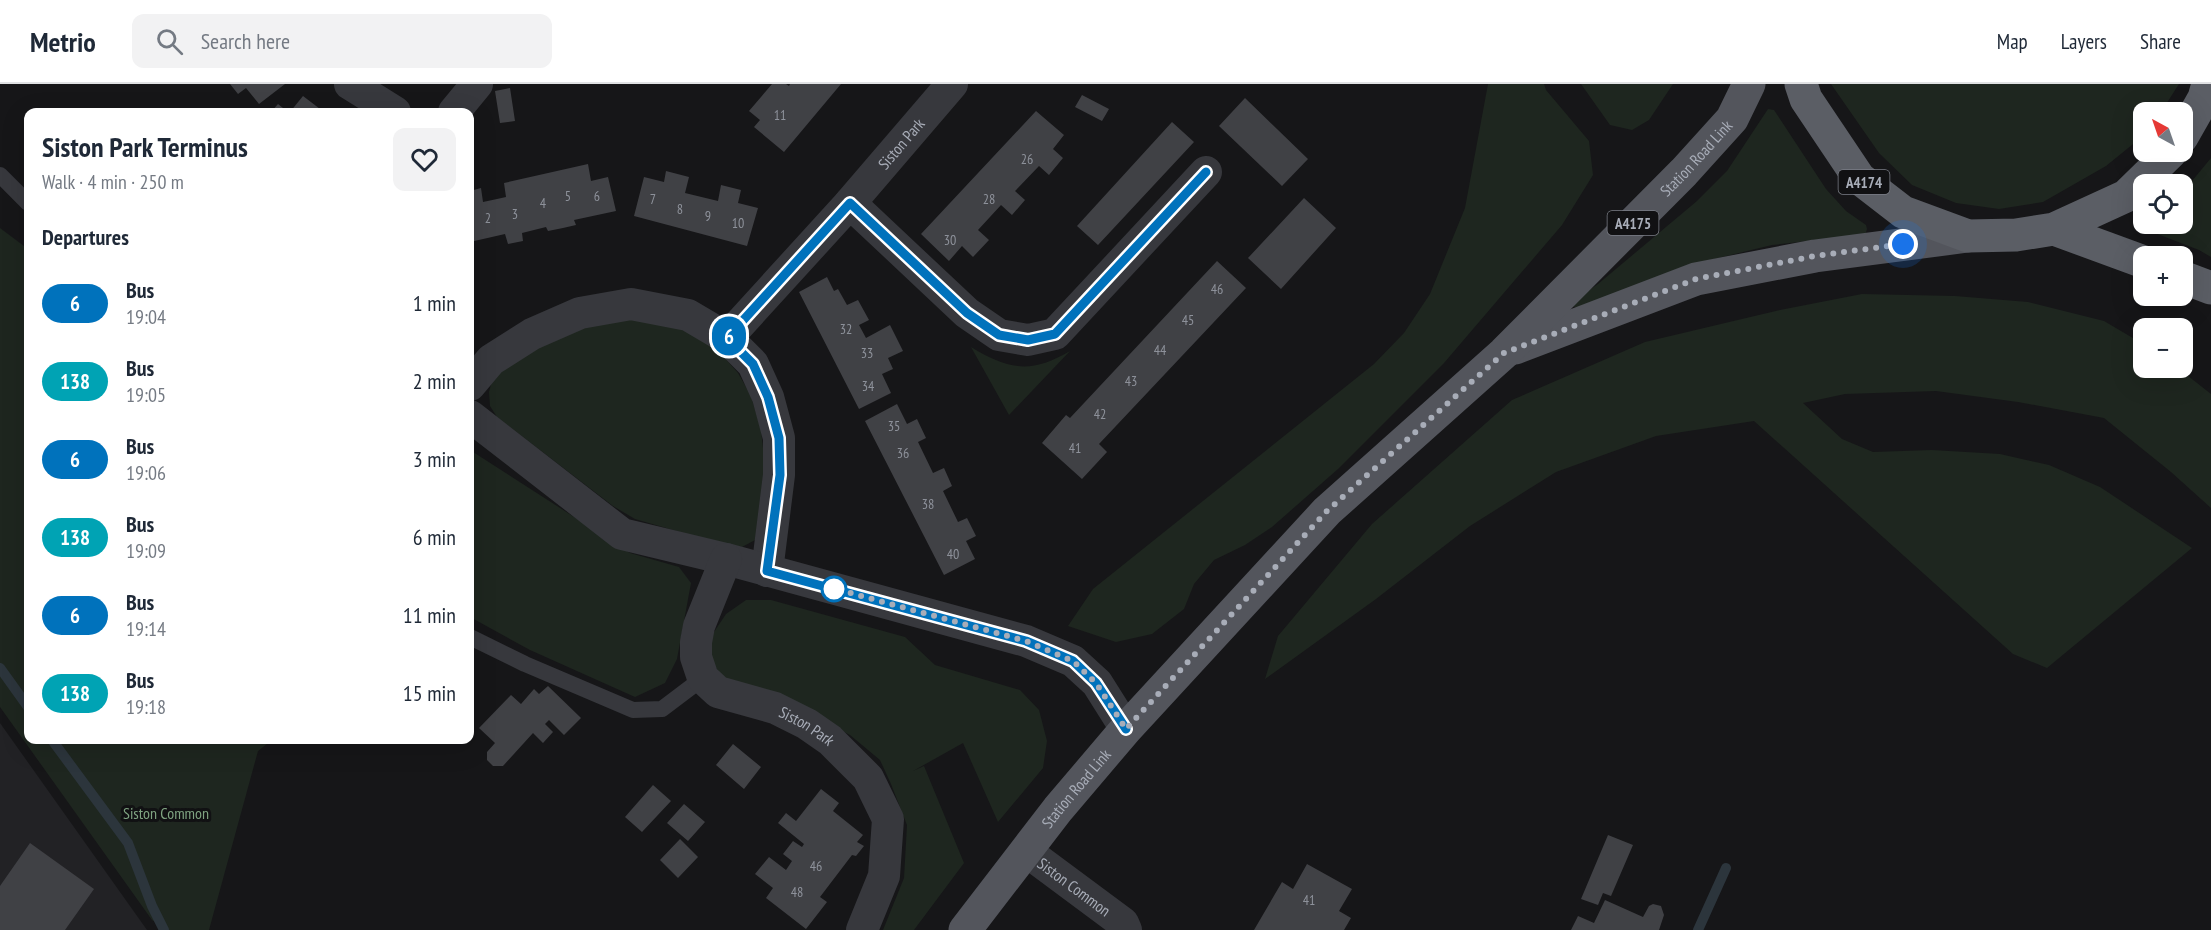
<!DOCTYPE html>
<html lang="en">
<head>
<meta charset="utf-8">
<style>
	body { margin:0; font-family:"PT Sans Narrow",sans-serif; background:#f2f2f3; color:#1f2937; height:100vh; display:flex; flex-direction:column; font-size:22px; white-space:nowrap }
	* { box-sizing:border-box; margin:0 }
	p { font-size:20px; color:#747a83 }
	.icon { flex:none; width:33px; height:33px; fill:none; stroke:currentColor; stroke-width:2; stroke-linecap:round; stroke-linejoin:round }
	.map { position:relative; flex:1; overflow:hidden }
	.details { position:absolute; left:24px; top:24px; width:450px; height:636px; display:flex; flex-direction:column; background:#fff; border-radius:12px; box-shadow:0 6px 24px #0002 }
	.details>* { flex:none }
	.badge { padding:0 12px; border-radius:20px; font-size:21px; line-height:39px }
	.needle { width:39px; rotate:320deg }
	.tools { position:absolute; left:2133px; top:18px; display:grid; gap:12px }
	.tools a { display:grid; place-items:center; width:60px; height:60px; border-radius:12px; background:#fff; box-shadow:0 6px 24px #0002; font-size:30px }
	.you { position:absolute; width:30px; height:30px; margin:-15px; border:4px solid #fff; border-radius:50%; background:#1a73e8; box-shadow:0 0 0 9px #1a73e833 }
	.map>.badge { position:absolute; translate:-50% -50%; box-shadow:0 0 0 3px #fff }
	h2 { padding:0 18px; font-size:22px; line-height:54px }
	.round { display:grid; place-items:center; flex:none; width:63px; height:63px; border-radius:12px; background:#f2f2f3 }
	.summary { display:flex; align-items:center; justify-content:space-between; height:102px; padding:0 18px }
	h1 { font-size:28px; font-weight:700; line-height:45px }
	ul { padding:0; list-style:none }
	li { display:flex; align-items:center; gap:18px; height:78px; padding:0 18px }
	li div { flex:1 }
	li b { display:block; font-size:22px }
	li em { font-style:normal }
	li .badge { min-width:66px; font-weight:700; text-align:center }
	header { display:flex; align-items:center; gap:36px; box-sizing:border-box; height:84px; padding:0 30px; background:#fff; border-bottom:2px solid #e0e1e3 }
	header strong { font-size:28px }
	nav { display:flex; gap:33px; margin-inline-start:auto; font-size:21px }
	.search { width:420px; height:54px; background:#f2f2f3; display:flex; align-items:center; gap:15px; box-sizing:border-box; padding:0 21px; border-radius:12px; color:#747a83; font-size:22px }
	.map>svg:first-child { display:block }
	.built { fill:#222225 }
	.green { fill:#1e261f }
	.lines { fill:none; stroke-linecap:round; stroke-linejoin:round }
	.stream { stroke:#2c353c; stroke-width:10 }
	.building { fill:#404145 }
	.service { stroke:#37383d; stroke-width:16 }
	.minor { stroke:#37383d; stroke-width:32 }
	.primary { stroke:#53555c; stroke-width:33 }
	.trunk { stroke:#5b5e65; stroke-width:33 }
	.line-casing { stroke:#fff; stroke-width:14 }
	.line { stroke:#0072bc; stroke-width:9 }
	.walk { stroke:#a8adb8; stroke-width:6; stroke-dasharray:0 10.8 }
	.stop-dot { fill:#fff; stroke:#0072bc; stroke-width:3 }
	.labels { text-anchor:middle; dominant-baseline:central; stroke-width:6; stroke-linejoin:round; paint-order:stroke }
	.number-label { font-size:14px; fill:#8e929b }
	.shield { fill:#111113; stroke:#7b7e86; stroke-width:1.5 }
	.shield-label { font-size:15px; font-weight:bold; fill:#a8adb8 }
	.street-label { font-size:16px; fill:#a8adb8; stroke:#111113 }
	.park-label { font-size:16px; fill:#7fa381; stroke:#111113 }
</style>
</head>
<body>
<header>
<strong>Metrio</strong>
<div class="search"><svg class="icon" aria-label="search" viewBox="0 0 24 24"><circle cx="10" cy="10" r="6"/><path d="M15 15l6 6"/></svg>Search here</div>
<nav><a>Map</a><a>Layers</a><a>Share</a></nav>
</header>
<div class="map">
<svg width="2211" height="846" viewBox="0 0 2211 846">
	<rect width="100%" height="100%" fill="#161618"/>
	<path class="built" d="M 0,639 L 147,846 L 0,846 Z"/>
	<path class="green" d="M 1488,0 L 1544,0 L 1546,6 L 1589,57 L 1593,91 L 1562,141 L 1444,279 L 1338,385 L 1272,443 L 1245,461 L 1214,476 L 1194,500 L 1184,525 L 1152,550 L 1116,558 L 1068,542 L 1093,505 L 1374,280 L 1404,249 L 1430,210 L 1465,124 Z
		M 1581,0 L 1673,0 L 1649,36 L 1632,46 L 1610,41 Z
		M 1831,0 L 2179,0 L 2161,28 L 2144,28 L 2143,52 L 2106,82 L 2043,118 L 1999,125 L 1956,119 L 1912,101 L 1879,69 Z
		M 1768,25 L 1774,26 L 1826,105 L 1846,127 L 1866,141 L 1867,145 L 1865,151 L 1772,161 L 1685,182 L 1578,224 L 1572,222 L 1573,217 L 1598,200 L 1697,117 L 1727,87 Z
		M 2211,74 L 2211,173 L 2199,166 L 2134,141 L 2137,135 L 2143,131 L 2144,140 L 2182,140 L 2183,105 L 2192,97 Z
		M 0,144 L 28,165 L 28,656 L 272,656 L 258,667 L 209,846 L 168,846 L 152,836 L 0,623 Z
		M 1862,210 L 1955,212 L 2028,218 L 2104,237 L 2143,260 L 2144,284 L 2178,284 L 2211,310 L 2211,424 L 2171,388 L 2104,334 L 2018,318 L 1936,307 L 1845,310 L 1803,319 L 1842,355 L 1873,368 L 1932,366 L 2000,370 L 2049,381 L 2100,403 L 2192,464 L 2047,584 L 2013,570 L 1754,337 L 1656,352 L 1556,388 L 1470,442 L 1376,515 L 1265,595 L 1278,552 L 1372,440 L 1512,316 L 1645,258 L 1780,226 Z
		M 631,232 L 685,245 L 714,262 L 738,289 L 751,312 L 761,346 L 765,382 L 763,446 L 755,456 L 742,463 L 725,461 L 635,435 L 613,422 L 497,333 L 490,322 L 489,308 L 493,293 L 548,251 Z
		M 971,263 C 1009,286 1031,290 1070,267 L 1009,331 Z
		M 470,366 L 630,469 L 679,483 L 691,499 L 677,575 L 665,599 L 635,613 L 530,566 L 470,533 Z
		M 746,516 L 771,516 L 905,553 L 935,581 L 1020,606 L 1039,626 L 1047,657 L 1043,684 L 998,738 L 963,659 L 913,687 L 924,682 L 964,779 L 914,846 L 883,846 L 904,794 L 907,741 L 891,700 L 880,676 L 850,651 L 817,634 L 725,596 L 710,576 L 708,557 L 726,530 Z"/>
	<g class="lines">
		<path class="stream" d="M 0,584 L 28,623
			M 52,656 L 128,759 L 152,822 L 164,846
			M 1698,846 L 1726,784"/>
	</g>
	<path class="building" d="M 230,0 L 285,0 L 259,20 L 246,4 L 238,10 Z
		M 772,0 L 786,0 L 789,2 L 790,0 L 841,0 L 784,68 L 754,43 L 760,36 L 749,27 Z
		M 510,4 L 515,37 L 500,39 L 495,7 Z
		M 1082,11 L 1109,25 L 1102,37 L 1075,23 Z
		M 303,12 L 324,28 L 290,28 Z
		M 1245,14 L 1308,75 L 1282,102 L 1219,42 Z
		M 278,20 L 288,28 L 271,28 Z
		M 1036,27 L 1064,51 L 1053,65 L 1063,74 L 1049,91 L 1039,82 L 1015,107 L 1025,116 L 1012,131 L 1001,121 L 978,146 L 989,156 L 973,173 L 962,162 L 949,177 L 921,150 Z
		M 1172,38 L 1194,58 L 1098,161 L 1077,142 Z
		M 588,80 L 591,97 L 608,93 L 616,127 L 574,136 L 576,141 L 563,144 L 548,147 L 546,143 L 522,149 L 523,157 L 508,160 L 505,150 L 470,158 L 470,107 L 481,104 L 483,118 L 497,115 L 506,113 L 504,99 Z
		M 666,87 L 689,93 L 685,109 L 718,117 L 721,101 L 741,106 L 738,119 L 758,124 L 747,162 L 634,132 L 644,93 L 664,98 Z
		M 1304,114 L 1336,144 L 1281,205 L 1248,174 Z
		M 1217,177 L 1246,204 L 1099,360 L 1107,368 L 1082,395 L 1042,359 L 1066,331 L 1070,334 Z
		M 827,193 L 834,207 L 838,205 L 847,221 L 858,216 L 869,236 L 859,241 L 866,254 L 890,241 L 903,267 L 888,274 L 893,285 L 882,290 L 891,309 L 859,325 L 799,208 Z
		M 897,320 L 907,340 L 917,335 L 926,354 L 918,358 L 933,389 L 944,384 L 952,402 L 943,407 L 958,438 L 967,434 L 976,452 L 966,457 L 975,475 L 944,491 L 865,337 Z
		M 548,602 L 581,634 L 564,651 L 549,636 L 545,640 L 553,648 L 543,659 L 533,649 L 503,682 L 493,682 L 487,676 L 487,668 L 495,659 L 479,644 L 511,611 L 521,620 L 534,605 L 539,610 Z
		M 733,660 L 761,683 L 744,705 L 716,681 Z
		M 653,701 L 671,717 L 642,748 L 625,733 Z
		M 821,705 L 839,719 L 833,727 L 863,751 L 857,758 L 864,762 L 856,772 L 852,771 L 820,813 L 827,818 L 806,845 L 766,814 L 773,804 L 755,790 L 769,773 L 786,786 L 792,777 L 783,770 L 793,757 L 802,763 L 804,760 L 778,739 L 786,729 L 796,737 Z
		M 684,720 L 705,738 L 688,757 L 667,739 Z
		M 1608,751 L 1633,761 L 1611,812 L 1603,809 L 1598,821 L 1581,815 Z
		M 680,755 L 698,773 L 678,794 L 660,776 Z
		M 30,759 L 94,805 L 65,846 L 0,846 L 0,802 Z
		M 1307,780 L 1352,805 L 1339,827 L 1351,834 L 1344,846 L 1254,846 L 1282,798 L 1293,805 Z
		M 1605,816 L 1643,833 L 1649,822 L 1653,820 L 1661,822 L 1664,831 L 1659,846 L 1571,846 L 1578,832 L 1594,839 Z"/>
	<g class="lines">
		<path class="service" d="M 0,91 L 28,119
			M 470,553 L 525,580 L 633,626 L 662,625 L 703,594"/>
		<g class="minor">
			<path d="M 350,0 L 395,28"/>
			<path d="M 454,28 L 477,0"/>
			<path d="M 850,119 L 967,229 L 999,251 L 1028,256 L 1055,250 L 1206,88"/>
			<path id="s1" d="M 727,254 L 850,119 L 952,0"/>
			<path d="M 470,301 L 491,276 L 532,250 L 580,229 L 631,220 L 688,231 L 727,254 L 753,280 L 768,313 L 779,354 L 779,391 L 767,487"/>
			<path d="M 470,332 L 622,450 L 726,475 L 1026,557 L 1073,577 L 1097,599 L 1126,645"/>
			<path id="s2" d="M 726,475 L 699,542 L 696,558 L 696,573 L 703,594 L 718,608 L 775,624 L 807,640 L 830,656 L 868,694 L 888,735 L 884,792 L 862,846"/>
			<path id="s3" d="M 1026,767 L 1123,839 L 1126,846"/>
		</g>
		<g class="primary">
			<path d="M 1515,264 L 1696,195 L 1815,172 L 1968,152"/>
			<path id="s4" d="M 965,846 L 1058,725 L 1126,645 L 1327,427 L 1504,269 L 1684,88 L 1732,35 L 1749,0"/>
		</g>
		<path class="trunk" d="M 1801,0 L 1806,15 L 1859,94 L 1903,128 L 1968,152 L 2016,151 L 2054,145 L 2126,112 L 2171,68
			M 2182,53 L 2204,14 L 2208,0
			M 2054,145 L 2144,178
			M 2182,193 L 2211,204"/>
	</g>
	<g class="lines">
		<g class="line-casing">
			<path id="line" d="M 1126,645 L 1096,599 L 1073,577 L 1026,557 L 767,487 L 780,391 L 779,354 L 768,313 L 753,280 L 727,254 L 850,119 L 967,229 L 999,251 L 1028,256 L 1055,250 L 1206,88"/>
		</g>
		<use href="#line" class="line"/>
		<path class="walk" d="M 834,505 L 832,504 L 1026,557 L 1073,577 L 1096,599 L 1126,645 L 1327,427 L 1504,269 L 1696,195 L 1815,172 L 1903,160"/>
	</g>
	<circle class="stop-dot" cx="834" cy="505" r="12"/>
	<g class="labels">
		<g class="number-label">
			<text x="780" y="31">11</text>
			<text x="1027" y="75">26</text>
			<text x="568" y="112">5</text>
			<text x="597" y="112">6</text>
			<text x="653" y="115">7</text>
			<text x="989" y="115">28</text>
			<text x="543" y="119">4</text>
			<text x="680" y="125">8</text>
			<text x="515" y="130">3</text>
			<text x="708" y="132">9</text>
			<text x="488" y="134">2</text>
			<text x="738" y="139">10</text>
			<text x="950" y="156">30</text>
			<text x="1217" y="205">46</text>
			<text x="1188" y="236">45</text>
			<text x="846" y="245">32</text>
			<text x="1160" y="266">44</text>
			<text x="867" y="269">33</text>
			<text x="1131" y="297">43</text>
			<text x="868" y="302">34</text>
			<text x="1100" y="330">42</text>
			<text x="894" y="342">35</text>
			<text x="1075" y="364">41</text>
			<text x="903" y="369">36</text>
			<text x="928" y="420">38</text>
			<text x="953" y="470">40</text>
			<text x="816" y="782">46</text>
			<text x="797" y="808">48</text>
			<text x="1309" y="816">41</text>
		</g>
		<g class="shield">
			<rect x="1838.5" y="86" width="51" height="24" rx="4.5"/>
			<rect x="1607.5" y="127" width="51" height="24" rx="4.5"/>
		</g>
		<g class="shield-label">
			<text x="1864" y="98">A4174</text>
			<text x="1633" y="139">A4175</text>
		</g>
		<g class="street-label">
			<text stroke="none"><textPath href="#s1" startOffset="261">Siston Park</textPath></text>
			<text stroke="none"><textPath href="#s4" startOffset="1065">Station Road Link</textPath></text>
			<text stroke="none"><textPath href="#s2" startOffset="242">Siston Park</textPath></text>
			<text stroke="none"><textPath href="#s4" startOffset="180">Station Road Link</textPath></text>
			<text stroke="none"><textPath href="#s3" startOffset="60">Siston Common</textPath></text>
		</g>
		<g class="park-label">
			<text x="166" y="729">Siston Common</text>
		</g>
	</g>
</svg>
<div class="tools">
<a><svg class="needle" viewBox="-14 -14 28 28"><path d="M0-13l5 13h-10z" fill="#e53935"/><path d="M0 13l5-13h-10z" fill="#747a83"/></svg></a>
<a><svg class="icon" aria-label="locate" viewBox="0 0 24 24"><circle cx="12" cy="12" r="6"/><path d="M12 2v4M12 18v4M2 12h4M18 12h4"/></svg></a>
<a>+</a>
<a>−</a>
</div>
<div class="you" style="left:1903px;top:160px"></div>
<b class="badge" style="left:729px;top:252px;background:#0072bc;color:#fff">6</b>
<section class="details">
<div class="summary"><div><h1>Siston Park Terminus</h1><p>Walk · 4 min · 250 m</p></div><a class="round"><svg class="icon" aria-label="heart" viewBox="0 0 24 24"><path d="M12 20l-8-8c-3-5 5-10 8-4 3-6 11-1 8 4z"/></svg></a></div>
<h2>Departures</h2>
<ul>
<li><span class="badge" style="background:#0072bc;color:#fff">6</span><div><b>Bus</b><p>19:04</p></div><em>1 min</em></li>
<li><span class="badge" style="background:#00a3b4;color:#fff">138</span><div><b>Bus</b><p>19:05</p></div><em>2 min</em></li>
<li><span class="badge" style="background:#0072bc;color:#fff">6</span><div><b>Bus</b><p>19:06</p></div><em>3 min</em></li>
<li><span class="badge" style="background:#00a3b4;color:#fff">138</span><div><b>Bus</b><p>19:09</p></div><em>6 min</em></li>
<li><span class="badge" style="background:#0072bc;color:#fff">6</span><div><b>Bus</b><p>19:14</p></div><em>11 min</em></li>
<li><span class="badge" style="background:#00a3b4;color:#fff">138</span><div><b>Bus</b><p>19:18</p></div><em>15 min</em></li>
</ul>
</section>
</div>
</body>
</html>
